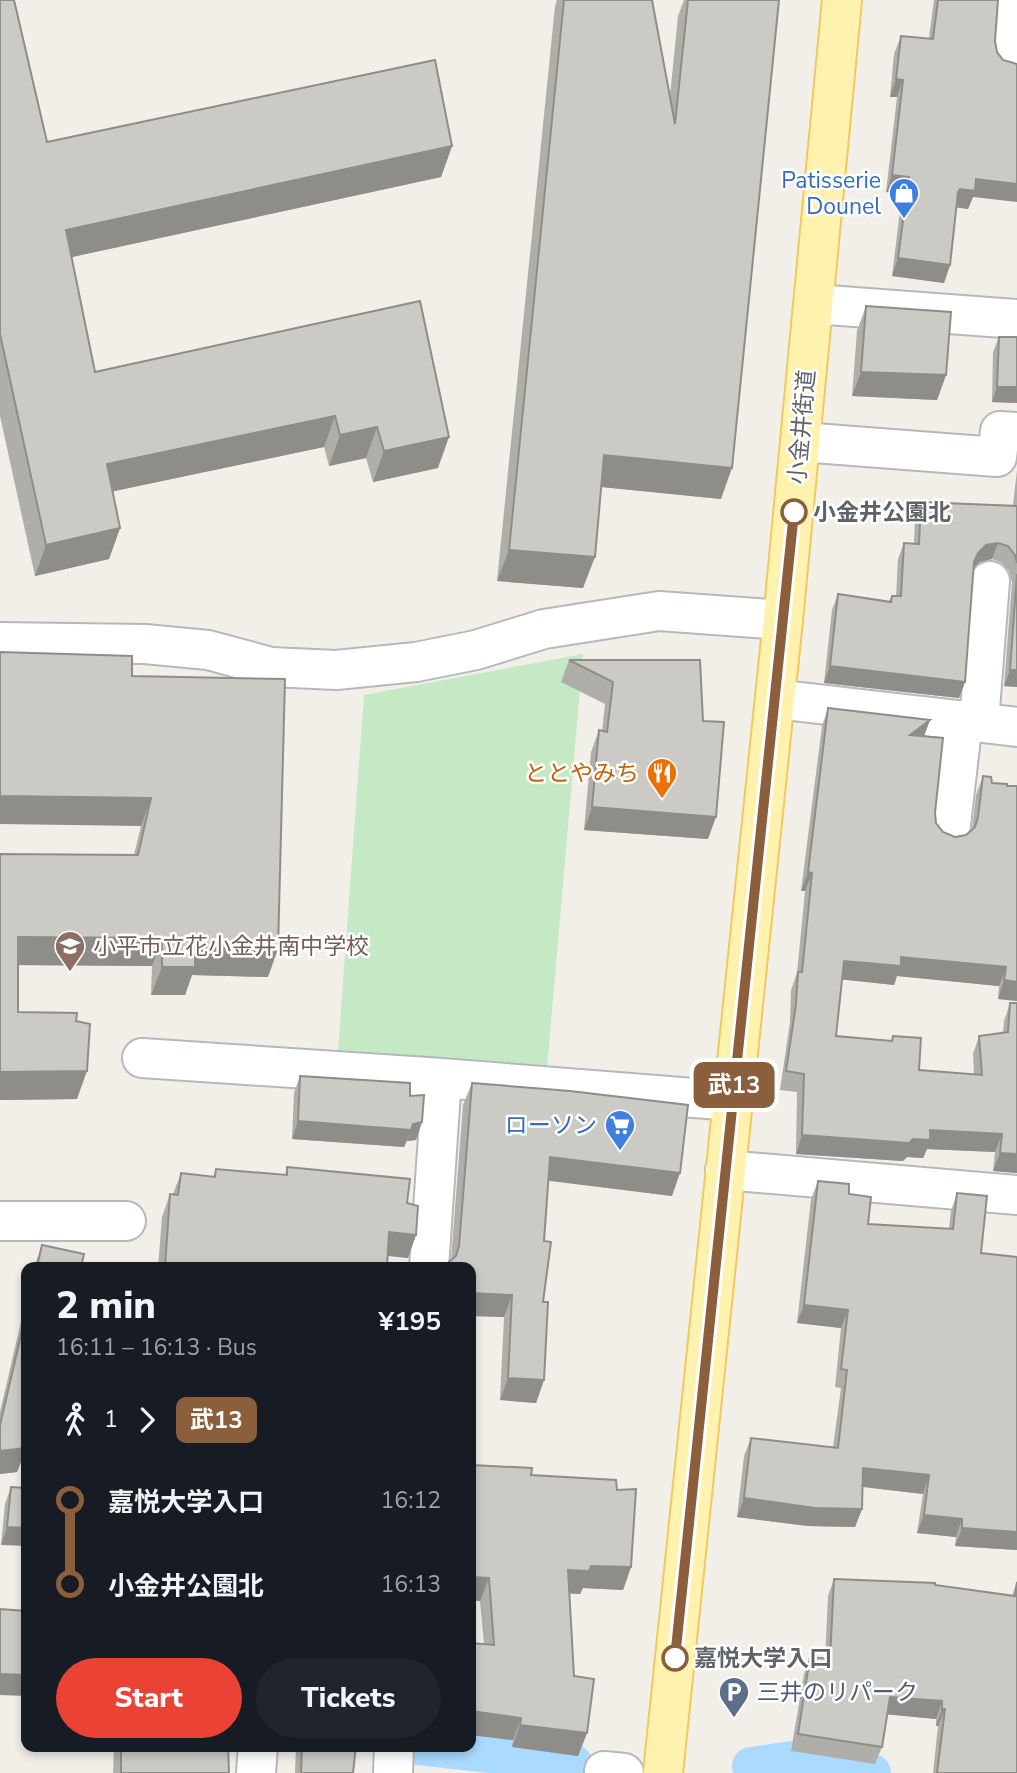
<!DOCTYPE html>
<html lang="en">
<head>
<meta charset="utf-8">
<style>
	body { margin:0; font-family:"Nunito Sans","Noto Sans JP",sans-serif; background:#20242c; color:#f1f3f6; height:100vh; display:flex; flex-direction:column; font-size:26px; white-space:nowrap }
	* { box-sizing:border-box; margin:0 }
	p { font-size:23px; color:#9ea1a6 }
	.icon { flex:none; width:38px; height:38px; fill:none; stroke:currentColor; stroke-width:2; stroke-linecap:round; stroke-linejoin:round }
	.map { position:relative; flex:1; overflow:hidden }
	.panel { position:absolute; left:21px; top:1262px; width:455px; height:490px; display:flex; flex-direction:column; background:#171b24; border-radius:14px; box-shadow:0 4px 10px #0003 }
	.panel>* { flex:none }
	.badge { padding:0 14px; border-radius:10px; font-size:24px; line-height:46px }
	.map>.badge { position:absolute; translate:-50% -50%; box-shadow:0 0 0 4px #fff }
	.legs { display:flex; align-items:center; gap:10px; height:77px; padding:0 35px; font-size:23px }
	.legs p { margin-inline-start:auto }
	.headline { display:flex; align-items:center; justify-content:space-between; height:119px; padding:0 35px }
	h1 { font-size:38px; font-weight:800; line-height:52px }
	.cta { display:flex; gap:14px; margin-top:auto; padding:14px 35px }
	.cta a { flex:1; height:80px; border-radius:42px; background:#ea4335; color:#fff; font-size:28px; font-weight:800; line-height:80px; text-align:center }
	.cta a+a { background:#20242c; color:#f1f3f6 }
	ul { padding:0 35px; list-style:none }
	li { display:flex; align-items:center; gap:24px; height:84px; font-size:26px }
	li i { display:grid; place-items:center; width:10px; height:100%; margin:0 9px; background:currentColor }
	li i::after { content:''; width:18px; height:18px; margin:-9px; border:5px solid; border-radius:50%; background:#171b24 }
	li p { margin-inline-start:auto }
	li:first-child i { background:linear-gradient(#0000 50%,currentColor 0) }
	li:last-child i { background:linear-gradient(currentColor 50%,#0000 0) }
	.map>svg:first-child { display:block }
	.green { fill:#c5e8c5 }
	.lines { fill:none; stroke-linecap:round; stroke-linejoin:round }
	.canal { stroke:#aadaff; stroke-width:38 }
	.minor-casing { stroke:#b5b8bc; stroke-width:42 }
	.major-casing { stroke:#f2c960; stroke-width:42 }
	.minor { stroke:#fff; stroke-width:38 }
	.major { stroke:#fff2af; stroke-width:38 }
	.wall { fill:#afaea9 }
	.shaded-wall { fill:#8f8d8a }
	.building { fill:#cccac5; stroke:#8f8d8a; stroke-width:2 }
	.line-1-casing { stroke:#fff; stroke-width:16 }
	.line-1 { stroke:#8b5e3c; stroke-width:10 }
	.stop-1-dot { fill:#fff; stroke:#8b5e3c; stroke-width:3.5 }
	.labels { text-anchor:middle; dominant-baseline:central; stroke-width:5; stroke-linejoin:round; paint-order:stroke }
	.shop-label { font-size:23px; fill:#366cbe; stroke:#fff; text-anchor:end }
	.street-label { font-size:23px; fill:#5f6368; stroke:#fff }
	.stop-label { font-size:23px; font-weight:bold; fill:#5f6368; stroke:#fff; text-anchor:start }
	.food-label { font-size:23px; fill:#c56008; stroke:#fff; text-anchor:end }
	.education-label { font-size:23px; fill:#785e54; stroke:#fff; text-anchor:start }
	.service-label { font-size:23px; fill:#4e5e75; stroke:#fff; text-anchor:start }
</style>
</head>
<body>
<div class="map">
<svg width="1017" height="1773" viewBox="0 0 1017 1773">
	<rect width="100%" height="100%" fill="#f1efe8"/>
	<path class="green" d="M 583,654 L 547,1068 L 338,1051 L 364,695 Z"/>
	<g class="lines">
		<path class="canal" d="M 418,1746 L 573,1763
			M 751,1766 L 792,1760 L 872,1773"/>
		<g class="minor-casing">
			<path id="minor" d="M 1010,60 L 1015,0
				M 814,304 L 1017,319
				M 801,442 L 997,457 L 1000,431 L 1017,432
				M 0,642 L 145,644 L 208,650 L 271,667 L 336,670 L 416,662 L 476,650 L 544,629 L 659,611 L 783,620
				M 775,699 L 1017,727
				M 979,722 L 990,581
				M 950,833 L 963,720
				M 142,1058 L 442,1078 L 732,1101
				M 725,1170 L 1017,1195
				M 0,1221 L 126,1221
				M 429,1267 L 442,1078
				M 604,1771 L 624,1773
				M 256,1773 L 258,1746
				M 393,1773 L 394,1746"/>
		</g>
		<g class="major-casing">
			<path id="major" d="M 663,1773 L 783,620 L 842,0"/>
		</g>
		<use href="#minor" class="minor"/>
		<use href="#major" class="major"/>
	</g>
	<path class="wall" d="M 0,0 L 47,142 L 452,146 L 441,177 L 71,257 L 95,372 L 420,301 L 438,468 L 373,482 L 366,458 L 329,466 L 324,447 L 113,491 L 120,528 L 109,559 L 35,576 L 0,416 Z
		M 557,0 L 652,0 L 670,96 L 678,16 L 684,0 L 779,0 L 721,499 L 601,487 L 583,588 L 497,581 L 555,6 Z
		M 934,0 L 998,0 L 973,197 L 968,209 L 956,207 L 950,265 L 944,283 L 892,276 L 902,194 L 886,192 L 897,97 L 890,97 L 894,54 L 901,36 L 929,38 Z
		M 866,306 L 946,375 L 937,400 L 852,396 L 857,331 Z
		M 999,337 L 1017,337 L 1017,403 L 992,402 L 993,352 Z
		M 1017,470 L 1017,687 L 1004,686 L 1012,582 L 1009,571 L 1002,563 L 992,559 L 980,562 L 974,567 L 965,682 L 959,698 L 824,683 L 832,610 L 838,594 L 889,601 L 892,596 L 896,596 L 898,559 L 904,543 L 914,543 L 915,518 L 921,502 L 1013,505 Z
		M 569,660 L 700,660 L 708,839 L 584,830 L 591,752 L 599,730 L 602,731 L 605,704 L 561,682 Z
		M 132,676 L 268,977 L 192,975 L 185,995 L 151,995 L 152,966 L 18,965 L 18,1012 L 77,1099 L 0,1100 L 0,854 L 134,855 L 141,826 Z
		M 828,708 L 930,720 L 924,737 L 936,823 L 943,832 L 955,837 L 966,835 L 972,829 L 976,795 L 983,776 L 992,783 L 1017,786 L 1017,1001 L 998,999 L 999,986 L 897,976 L 894,985 L 842,979 L 836,1036 L 891,1041 L 893,1036 L 919,1070 L 974,1074 L 973,1054 L 979,1036 L 1003,1033 L 1004,1021 L 1010,1003 L 1017,1003 L 1017,1173 L 993,1171 L 995,1152 L 927,1149 L 923,1158 L 907,1157 L 903,1161 L 796,1154 L 797,1092 L 780,1090 L 790,1022 L 791,990 L 797,973 L 805,891 L 801,891 L 822,726 Z
		M 300,1076 L 410,1096 L 422,1122 L 416,1140 L 407,1141 L 404,1147 L 292,1139 L 294,1093 Z
		M 472,1083 L 672,1196 L 548,1180 L 544,1241 L 543,1302 L 544,1380 L 536,1403 L 500,1400 L 504,1317 L 471,1316 L 471,1267 L 448,1267 L 451,1260 L 463,1105 Z
		M 287,1167 L 407,1203 L 416,1235 L 408,1258 L 388,1256 L 387,1267 L 158,1267 L 162,1217 L 170,1194 L 173,1194 L 181,1173 L 213,1177 L 216,1169 L 285,1175 Z
		M 818,1181 L 849,1194 L 868,1224 L 949,1229 L 951,1211 L 957,1193 L 981,1253 L 1017,1550 L 955,1546 L 956,1537 L 917,1533 L 923,1494 L 862,1487 L 862,1509 L 855,1527 L 808,1526 L 737,1517 L 744,1456 L 751,1438 L 833,1447 L 841,1388 L 835,1387 L 841,1328 L 797,1323 L 811,1199 Z
		M 42,1245 L 81,1267 L 34,1267 Z
		M 26,1300 L 26,1448 L 17,1472 L 0,1474 L 0,1412 Z
		M 471,1465 L 617,1490 L 631,1567 L 623,1590 L 583,1588 L 580,1594 L 569,1593 L 574,1676 L 587,1733 L 578,1756 L 512,1747 L 513,1740 L 471,1735 L 471,1643 L 484,1644 L 480,1601 L 471,1600 Z
		M 11,1487 L 26,1488 L 1,1545 L 5,1504 Z
		M 834,1579 L 935,1585 L 1012,1596 L 1017,1581 L 1017,1773 L 933,1773 L 938,1726 L 936,1726 L 936,1719 L 887,1714 L 882,1747 L 875,1764 L 791,1751 L 804,1674 L 810,1657 L 825,1659 L 828,1596 Z
		M 114,1746 L 228,1746 L 229,1773 L 113,1773 Z
		M 296,1746 L 356,1746 L 353,1773 L 295,1773 Z"/>
	<path class="shaded-wall" d="M 896,79 L 903,80 L 897,97 L 890,97 Z
		M 452,146 L 441,177 L 54,261 L 66,230 Z
		M 892,175 L 909,177 L 902,194 L 886,192 Z
		M 976,179 L 1017,184 L 1017,202 L 973,197 L 968,209 L 953,207 L 960,189 Z
		M 898,258 L 950,265 L 944,283 L 892,276 Z
		M 861,372 L 946,375 L 937,400 L 852,396 Z
		M 997,387 L 1017,387 L 1017,403 L 992,402 Z
		M 335,416 L 324,447 L 96,495 L 107,464 Z
		M 377,427 L 366,458 L 329,466 L 340,435 Z
		M 449,437 L 438,468 L 373,482 L 384,451 Z
		M 604,455 L 732,468 L 721,499 L 592,486 Z
		M 120,528 L 109,559 L 35,576 L 46,545 Z
		M 998,543 L 992,559 L 980,562 L 972,569 L 978,553 L 986,545 Z
		M 509,550 L 595,557 L 583,588 L 497,581 Z
		M 830,666 L 965,682 L 959,698 L 824,683 Z
		M 1010,670 L 1017,670 L 1017,687 L 1004,686 Z
		M 930,720 L 923,738 L 910,735 Z
		M 0,796 L 151,798 L 141,826 L 0,824 Z
		M 592,807 L 716,817 L 708,839 L 584,830 Z
		M 808,872 L 812,873 L 805,891 L 801,891 Z
		M 18,937 L 162,938 L 152,966 L 8,965 Z
		M 195,947 L 278,949 L 268,977 L 192,975 L 185,995 L 151,995 L 162,967 Z
		M 901,957 L 1006,967 L 999,986 L 897,976 L 894,985 L 837,979 L 844,961 Z
		M 1004,980 L 1017,982 L 1017,1001 L 998,999 Z
		M 87,1071 L 77,1099 L 0,1100 L 0,1072 Z
		M 298,1121 L 411,1130 L 404,1147 L 292,1139 Z
		M 422,1122 L 416,1140 L 407,1141 L 413,1124 Z
		M 930,1130 L 1002,1134 L 995,1152 L 927,1149 L 923,1158 L 907,1157 L 903,1161 L 796,1154 L 802,1135 L 913,1139 Z
		M 1000,1153 L 1017,1154 L 1017,1173 L 993,1171 Z
		M 550,1157 L 680,1173 L 672,1196 L 542,1180 Z
		M 389,1232 L 416,1235 L 408,1258 L 381,1255 Z
		M 471,1293 L 512,1295 L 504,1317 L 471,1316 Z
		M 804,1305 L 848,1310 L 841,1328 L 797,1323 Z
		M 508,1378 L 544,1380 L 536,1403 L 500,1400 Z
		M 26,1448 L 17,1472 L 0,1474 L 0,1451 Z
		M 863,1468 L 929,1475 L 923,1494 L 856,1486 Z
		M 744,1498 L 862,1509 L 855,1527 L 808,1526 L 737,1517 Z
		M 924,1515 L 962,1519 L 956,1537 L 917,1533 Z
		M 7,1527 L 26,1528 L 26,1546 L 1,1545 Z
		M 962,1528 L 1017,1532 L 1017,1550 L 955,1546 Z
		M 591,1566 L 631,1567 L 623,1590 L 583,1588 L 580,1594 L 560,1593 L 568,1570 Z
		M 471,1577 L 489,1578 L 480,1601 L 471,1600 Z
		M 0,1674 L 26,1675 L 26,1696 L 0,1695 Z
		M 890,1697 L 942,1701 L 936,1719 L 883,1714 Z
		M 942,1709 L 945,1709 L 938,1726 L 936,1726 Z
		M 471,1711 L 521,1718 L 513,1740 L 471,1735 Z
		M 520,1725 L 587,1733 L 578,1756 L 512,1747 Z"/>
	<path class="building" d="M 0,0 L 14,0 L 47,142 L 435,60 L 452,146 L 66,230 L 95,372 L 420,301 L 449,437 L 384,451 L 377,427 L 340,435 L 335,416 L 107,464 L 120,528 L 46,545 L 0,334 Z
		M 564,0 L 652,0 L 675,124 L 688,0 L 779,0 L 732,468 L 604,455 L 595,557 L 509,550 Z
		M 938,0 L 998,0 L 995,41 L 997,52 L 1003,60 L 1017,64 L 1017,184 L 976,179 L 975,191 L 960,189 L 958,192 L 950,265 L 898,258 L 909,177 L 892,175 L 903,80 L 896,79 L 901,36 L 933,39 Z
		M 866,306 L 951,312 L 946,375 L 861,372 Z
		M 999,337 L 1017,337 L 1017,387 L 997,387 Z
		M 921,502 L 1017,506 L 1017,563 L 1015,555 L 1008,546 L 998,543 L 986,545 L 978,553 L 974,562 L 965,682 L 830,666 L 838,594 L 891,602 L 892,596 L 901,596 L 904,543 L 919,544 Z
		M 1017,574 L 1017,670 L 1010,670 Z
		M 0,652 L 132,656 L 132,676 L 285,679 L 278,949 L 195,947 L 195,967 L 162,967 L 162,938 L 18,937 L 18,1012 L 77,1013 L 76,1021 L 90,1024 L 87,1071 L 0,1072 L 0,854 L 138,855 L 151,798 L 0,796 Z
		M 569,660 L 700,660 L 703,721 L 724,722 L 716,817 L 592,807 L 599,730 L 607,732 L 613,682 Z
		M 828,708 L 930,720 L 910,735 L 943,738 L 935,813 L 936,823 L 943,832 L 955,837 L 966,835 L 975,827 L 978,817 L 983,776 L 991,777 L 992,783 L 1007,784 L 1007,786 L 1017,786 L 1017,982 L 1004,980 L 1006,967 L 901,957 L 901,966 L 844,961 L 836,1036 L 892,1041 L 893,1036 L 921,1038 L 919,1070 L 982,1075 L 979,1036 L 1008,1032 L 1010,1003 L 1017,1003 L 1017,1154 L 1000,1153 L 1002,1134 L 930,1130 L 930,1140 L 913,1139 L 909,1143 L 802,1135 L 804,1074 L 786,1071 L 796,1004 L 798,972 L 802,972 L 812,873 L 808,872 Z
		M 300,1076 L 410,1083 L 410,1096 L 424,1095 L 422,1122 L 413,1124 L 411,1130 L 298,1121 Z
		M 472,1083 L 570,1091 L 688,1105 L 680,1173 L 550,1157 L 544,1241 L 551,1242 L 543,1302 L 548,1302 L 544,1380 L 508,1378 L 512,1295 L 471,1293 L 471,1267 L 449,1267 L 449,1262 L 456,1256 L 459,1246 Z
		M 287,1167 L 410,1179 L 407,1203 L 418,1206 L 416,1235 L 389,1232 L 387,1267 L 165,1267 L 170,1194 L 178,1195 L 181,1173 L 215,1177 L 216,1169 L 287,1175 Z
		M 818,1181 L 849,1184 L 849,1194 L 871,1197 L 868,1224 L 953,1229 L 957,1193 L 987,1196 L 981,1253 L 1017,1257 L 1017,1532 L 962,1528 L 962,1519 L 924,1515 L 929,1475 L 863,1468 L 862,1509 L 815,1508 L 744,1498 L 751,1438 L 838,1448 L 847,1370 L 841,1369 L 848,1310 L 804,1305 Z
		M 42,1245 L 84,1254 L 81,1267 L 37,1267 Z
		M 26,1314 L 26,1448 L 0,1451 L 0,1425 Z
		M 471,1465 L 532,1468 L 531,1475 L 616,1480 L 617,1490 L 636,1489 L 631,1567 L 591,1566 L 589,1571 L 568,1570 L 574,1676 L 594,1679 L 587,1733 L 520,1725 L 521,1718 L 471,1711 L 471,1643 L 494,1645 L 489,1578 L 471,1577 Z
		M 11,1487 L 26,1488 L 26,1528 L 7,1527 Z
		M 834,1579 L 935,1583 L 935,1585 L 1015,1596 L 1017,1582 L 1017,1773 L 937,1773 L 945,1709 L 942,1709 L 942,1701 L 890,1697 L 882,1747 L 798,1734 L 810,1657 L 830,1659 Z
		M 0,1609 L 26,1611 L 26,1675 L 0,1674 Z
		M 121,1746 L 228,1746 L 229,1773 L 121,1773 Z
		M 302,1746 L 356,1746 L 353,1773 L 301,1773 Z"/>
	<g class="lines">
		<g class="line-1-casing">
			<path id="line-1" d="M 675,1658 L 794,512"/>
		</g>
		<use href="#line-1" class="line-1"/>
	</g>
	<defs>
		<g id="shop-pin" transform="scale(1.575)"><path d="M0 17L-7.5 6A9.5 9.5 0 1 1 7.5 6Z" fill="#3f7fe0" stroke="#fff"/><path d="M-5-2.5h2.3a2.7 3.5 0 0 1 5.4 0H5L5.5 6h-11ZM-1.5-2.5h3a1.5 2.3 0 0 0-3 0Z" fill="#fff"/></g>
		<g id="restaurant-pin" transform="scale(1.575)"><path d="M0 17L-7.5 6A9.5 9.5 0 1 1 7.5 6Z" fill="#e8710a" stroke="#fff"/><path d="M-5-6h1v4h1v-4h1v4h1v-4h1v5L-1.5 .5V6h-2V.5L-5-1ZM5-6V6H3V1.5H1.5Q1.5-4 5-6Z" fill="#fff"/></g>
		<g id="school-pin" transform="scale(1.575)"><path d="M0 17L-7.5 6A9.5 9.5 0 1 1 7.5 6Z" fill="#8d6e63" stroke="#fff"/><path d="M0-5L7-2L0 1L-7-2ZM-4 1L0 2.5L4 1V4Q0 6-4 4Z" fill="#fff"/></g>
		<g id="supermarket-pin" transform="scale(1.575)"><path d="M0 17L-7.5 6A9.5 9.5 0 1 1 7.5 6Z" fill="#3f7fe0" stroke="#fff"/><path d="M-6-5.5h2.5l.6 2H6L4.5 2H-2.5L-4.4-4H-6ZM-1.5 3.2a1.3 1.3 0 1 0 .1 0ZM3 3.2a1.3 1.3 0 1 0 .1 0Z" fill="#fff"/></g>
		<g id="parking-pin" transform="scale(1.575)"><path d="M0 17L-7.5 6A9.5 9.5 0 1 1 7.5 6Z" fill="#5c6f8a" stroke="#fff"/><path d="M-3.5-5.5H1a3.5 3.5 0 0 1 0 7H-1V5.5H-3.5ZM-1-3.4V-.6H.8a1.4 1.4 0 0 0 0-2.8Z" fill="#fff"/></g>
	</defs>
	<g fill-rule="evenodd">
		<use href="#shop-pin" x="904" y="193"/>
		<use href="#restaurant-pin" x="662" y="773"/>
		<use href="#school-pin" x="70" y="946"/>
		<use href="#supermarket-pin" x="620" y="1125"/>
		<use href="#parking-pin" x="734" y="1692"/>
	</g>
	<g class="stop-1-dot">
		<circle cx="794" cy="512" r="12"/>
		<circle cx="675" cy="1658" r="12"/>
	</g>
	<g class="labels">
		<g class="shop-label">
			<text x="881" y="180">Patisserie<tspan x="881" dy="26">Dounel</tspan></text>
			<text x="597" y="1125">ローソン</text>
		</g>
		<g class="street-label">
			<text transform="translate(802 427) rotate(-85)">小金井街道</text>
		</g>
		<g class="stop-label">
			<text x="813" y="512">小金井公園北</text>
			<text x="694" y="1658">嘉悦大学入口</text>
		</g>
		<g class="food-label">
			<text x="639" y="773">ととやみち</text>
		</g>
		<g class="education-label">
			<text x="93" y="946">小平市立花小金井南中学校</text>
		</g>
		<g class="service-label">
			<text x="757" y="1692">三井のリパーク</text>
		</g>
	</g>
</svg>
<b class="badge" style="left:734px;top:1085px;background:#8b5e3c;color:#fff">武13</b>
<section class="panel">
<div class="headline"><div><h1>2 min</h1><p>16:11 – 16:13 · Bus</p></div><b>¥195</b></div>
<div class="legs"><svg class="icon" aria-label="walk" viewBox="0 0 24 24"><circle cx="13" cy="4" r="2"/><path d="M13 8l-2 6 4 7M11 14l-3 7M7 12l3-4h3l4 4"/></svg>1<svg class="icon" aria-label="forward" viewBox="0 0 24 24"><path d="M9 5l7 7-7 7"/></svg><b class="badge" style="background:#8b5e3c;color:#fff">武13</b></div>
<ul>
<li><i style="color:#8b5e3c"></i><b>嘉悦大学入口</b><p>16:12</p></li>
<li><i style="color:#8b5e3c"></i><b>小金井公園北</b><p>16:13</p></li>
</ul>
<div class="cta"><a>Start</a><a>Tickets</a></div>
</section>
</div>
</body>
</html>
